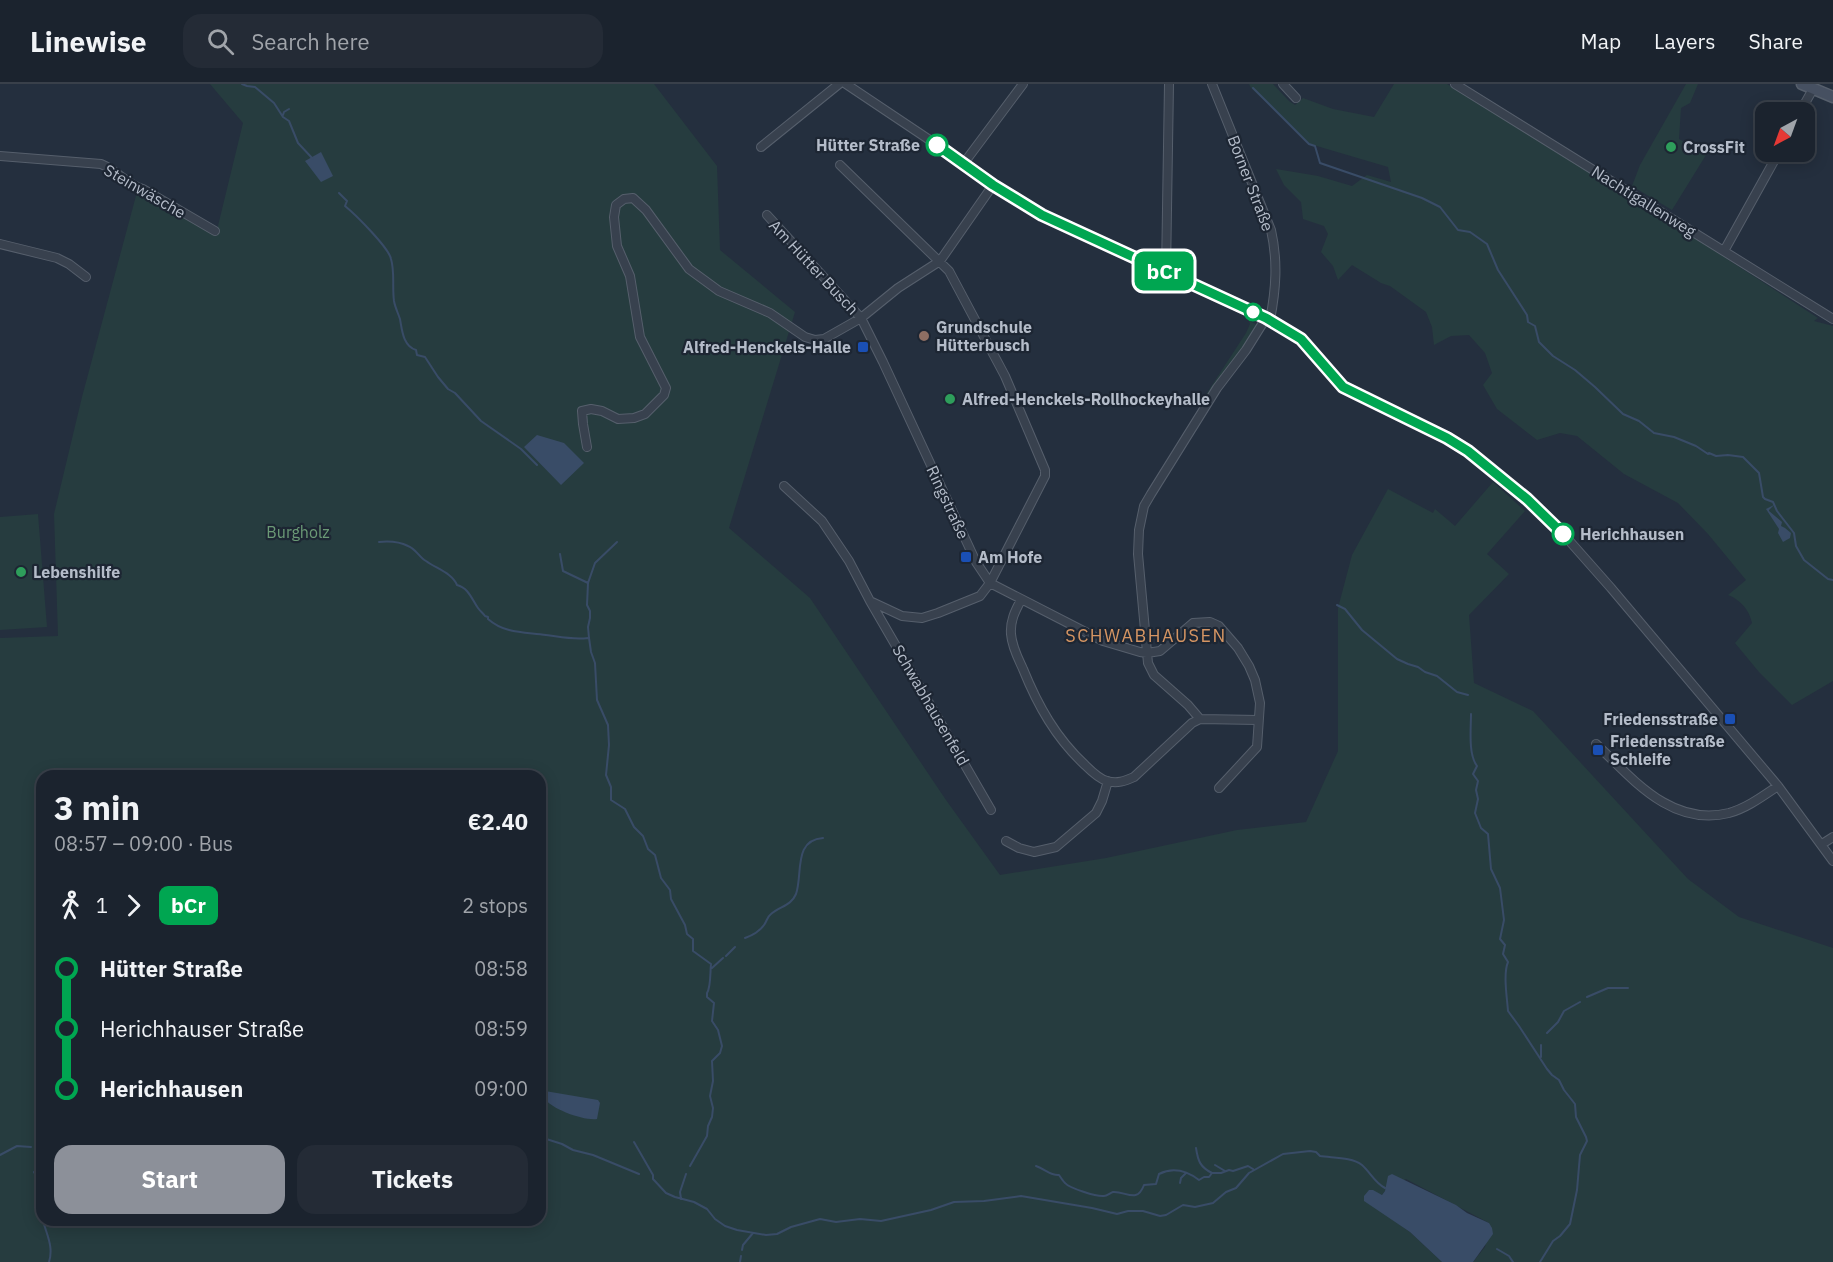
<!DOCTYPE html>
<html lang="en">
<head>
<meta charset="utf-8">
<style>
	body { margin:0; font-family:"IBM Plex Sans",sans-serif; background:#242b36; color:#f1f3f6; height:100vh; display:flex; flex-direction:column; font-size:22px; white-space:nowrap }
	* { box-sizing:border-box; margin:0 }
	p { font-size:20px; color:#a0a4aa }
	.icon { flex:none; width:33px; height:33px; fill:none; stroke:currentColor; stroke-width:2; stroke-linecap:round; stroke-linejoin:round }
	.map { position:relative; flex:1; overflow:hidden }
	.side { position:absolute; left:36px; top:686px; width:510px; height:456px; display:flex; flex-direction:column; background:#1b232e; border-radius:18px; box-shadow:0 3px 15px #0003,0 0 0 2px #39404a }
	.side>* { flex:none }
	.badge { padding:0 12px; border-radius:9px; font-size:21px; line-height:39px }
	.needle { width:39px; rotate:221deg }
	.controls { position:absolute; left:1755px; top:18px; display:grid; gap:12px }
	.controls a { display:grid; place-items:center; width:60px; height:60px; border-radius:12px; background:#1b232e; box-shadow:0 3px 15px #0003,0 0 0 2px #39404a; font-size:30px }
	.map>.badge { position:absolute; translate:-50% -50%; box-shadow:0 0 0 3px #fff }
	.legs { display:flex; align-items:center; gap:9px; height:66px; padding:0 18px; font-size:20px }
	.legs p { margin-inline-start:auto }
	.summary { display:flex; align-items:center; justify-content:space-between; height:102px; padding:0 18px }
	h1 { font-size:33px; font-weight:800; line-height:45px }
	.cta { display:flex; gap:12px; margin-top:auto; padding:12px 18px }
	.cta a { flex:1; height:69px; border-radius:18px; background:#8c9099; color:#fff; font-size:24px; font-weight:800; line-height:69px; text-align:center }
	.cta a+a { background:#242b36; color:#f1f3f6 }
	ul { padding:0 18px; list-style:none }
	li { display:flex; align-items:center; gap:21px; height:60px; font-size:22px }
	li i { display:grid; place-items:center; width:9px; height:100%; margin:0 8px; background:currentColor }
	li i::after { content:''; width:15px; height:15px; margin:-8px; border:4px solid; border-radius:50%; background:#1b232e }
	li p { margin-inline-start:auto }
	li:first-child i { background:linear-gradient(#0000 50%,currentColor 0) }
	li:last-child i { background:linear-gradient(currentColor 50%,#0000 0) }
	header { display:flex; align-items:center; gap:36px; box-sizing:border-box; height:84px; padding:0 30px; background:#1b232e; border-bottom:2px solid #39404a }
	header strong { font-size:28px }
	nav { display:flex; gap:33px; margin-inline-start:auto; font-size:21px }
	.search { width:420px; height:54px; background:#242b36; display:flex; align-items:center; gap:15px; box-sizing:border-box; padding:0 21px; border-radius:18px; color:#a0a4aa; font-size:22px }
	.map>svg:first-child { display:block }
	.green { fill:#263c3f; fill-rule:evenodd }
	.water { fill:#394c67 }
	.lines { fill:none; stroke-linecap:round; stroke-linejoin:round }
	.stream { stroke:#394c67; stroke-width:2 }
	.minor-casing { stroke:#565f6c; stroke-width:10 }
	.secondary-casing { stroke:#565f6c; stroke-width:13 }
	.minor { stroke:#38414e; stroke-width:8 }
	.secondary { stroke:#465061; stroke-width:10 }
	.line-1-casing { stroke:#fff; stroke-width:14 }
	.line-1 { stroke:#00a651; stroke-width:9 }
	.stop-1-dot { fill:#fff; stroke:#00a651; stroke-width:3 }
	.leisure-dot { fill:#2e9e5b; stroke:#1d2633; stroke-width:2 }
	.education-dot { fill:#8d6e63; stroke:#1d2633; stroke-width:2 }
	.transit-dot { fill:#1a4fb4; stroke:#1d2633; stroke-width:2 }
	.labels { text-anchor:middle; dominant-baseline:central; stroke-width:4.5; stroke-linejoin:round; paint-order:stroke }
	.stop-label { font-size:16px; font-weight:bold; fill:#b4bcc9; stroke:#1d2633; text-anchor:end }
	.poi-label { font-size:16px; font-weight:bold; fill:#b4bcc9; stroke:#1d2633; text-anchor:start }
	.street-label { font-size:16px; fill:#b4bcc9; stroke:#1d2633 }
	.park-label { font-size:16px; fill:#6b9a76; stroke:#1d2633 }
	.neighbourhood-label { font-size:18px; letter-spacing:1.5px; fill:#d59563; stroke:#1d2633 }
</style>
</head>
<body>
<header>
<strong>Linewise</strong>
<div class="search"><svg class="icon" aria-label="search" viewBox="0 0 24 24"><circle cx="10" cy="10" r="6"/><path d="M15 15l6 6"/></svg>Search here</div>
<nav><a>Map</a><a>Layers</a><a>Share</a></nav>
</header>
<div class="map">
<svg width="1833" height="1178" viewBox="0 0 1833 1178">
	<rect width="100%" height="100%" fill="#242f3e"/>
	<path class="green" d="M 210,0 L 654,0 L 717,82 L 720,166 L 795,228 L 729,444 L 810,514 L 946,716 L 1000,791 L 1106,774 L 1237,746 L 1306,738 L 1338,667 L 1338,524 L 1352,471 L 1388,405 L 1433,429 L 1435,425 L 1455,442 L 1493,398 L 1525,427 L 1487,470 L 1509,490 L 1469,531 L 1474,599 L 1533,627 L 1688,795 L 1739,833 L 1833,864 L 1833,1178 L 1473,1178 L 1485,1163 L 1489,1139 L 1406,1095 L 1385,1107 L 1382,1111 L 1380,1110 L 1392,1135 L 1410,1148 L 1442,1178 L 0,1178 L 0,554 L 58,552 L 54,430 L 82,313 L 137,108 L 216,150 L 243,39 ZM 42,692 L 540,692 L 540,1136 L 42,1136 Z
		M 1249,0 L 1273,0 L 1289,17 L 1295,21 L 1303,14 L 1333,25 L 1374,33 L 1394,0 L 1447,0 L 1590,86 L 1818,234 L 1814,237 L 1833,242 L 1833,597 L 1792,621 L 1759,588 L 1735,559 L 1752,539 C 1749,526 1741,516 1728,511 L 1746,496 L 1708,450 L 1678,419 L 1624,390 L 1577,352 L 1560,349 L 1537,356 L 1497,325 L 1483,301 L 1492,289 L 1485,269 L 1469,251 L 1451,252 L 1434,261 L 1432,243 L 1426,228 L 1390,202 L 1381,199 L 1352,181 L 1338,196 L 1333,182 L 1321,168 L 1328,150 L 1324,142 L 1303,135 L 1301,118 L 1284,101 L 1276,85 L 1318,92 L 1352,102 L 1367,91 L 1391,98 L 1388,83 L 1310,60 L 1251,4 Z
		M 1686,0 L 1698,0 L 1690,19 L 1681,24 L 1679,55 L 1706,71 L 1672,126 L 1632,102 L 1640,81 Z
		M 1249,237 L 1258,241 L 1208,314 L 1205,312 L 1246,249 L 1250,240 Z
		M 38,430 L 47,543 L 0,546 L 0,433 Z"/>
	<path class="water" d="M 321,68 L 333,92 L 321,98 L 305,77 Z
		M 537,351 L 564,359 L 584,379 L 561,401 L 524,363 Z
		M 1774,421 L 1769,426 L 1769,427 L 1782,438 L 1781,442 L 1785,444 L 1791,449 L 1790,454 L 1783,458 L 1778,449 L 1779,445 L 1766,425 Z
		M 545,1007 L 598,1016 L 600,1019 L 597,1035 C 584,1037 551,1025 544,1014 Z
		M 1392,1090 L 1456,1121 L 1467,1129 L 1489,1139 L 1492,1144 L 1493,1150 L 1473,1178 L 1442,1178 L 1410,1148 L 1364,1117 L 1364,1112 L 1369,1106 L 1373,1106 L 1382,1111 L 1385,1107 L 1388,1092 Z"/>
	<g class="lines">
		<path class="stream" d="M 242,0 L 247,2 L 255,3 L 274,19 L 283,33 L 289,37 L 298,59 L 313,75
			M 1253,4 L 1309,60 L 1315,62 L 1320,79 L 1422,114 L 1440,123 L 1458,146 L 1470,148 L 1487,160 L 1498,186 L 1527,231 L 1528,238 L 1535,242 L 1539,258 L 1553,272 L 1575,286 L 1595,303 L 1623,330 L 1639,337 L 1654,349 L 1674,353 L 1696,362 L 1708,370 L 1709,369 L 1716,372 L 1728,371 L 1743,373 L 1759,389 L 1763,413 L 1765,415 L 1773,418 L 1777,427 L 1794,449 L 1796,462 L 1804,476 L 1828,495 L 1833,496
			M 283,31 L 284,28 L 289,25
			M 339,109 L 347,117 L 345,122 C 356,131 389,164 391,175 C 395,188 392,203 394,217 C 395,223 398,229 400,235 C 402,246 403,262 416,266 L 417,271 L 425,273 L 438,293 L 448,305 L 455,309 L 481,337 L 521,365 L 537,381
			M 379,458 C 389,457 398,457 408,462 C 416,465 419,473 426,477 C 437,485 452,489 457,501 C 469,504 472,516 478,524 C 480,527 483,529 485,532 L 488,533 L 488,535 C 505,550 525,548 546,551 C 561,553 573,556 588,554
			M 560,470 L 563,487 L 588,499 L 587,521 L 590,527 L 590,534 L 588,543 L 589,554 L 591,568 L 595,579 L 597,616 L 608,641 L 609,661 L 606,691 L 611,703 L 611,716 L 625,725 L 634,743 L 643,752 L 648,765 L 655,771 L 661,794 L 670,806 L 671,815 L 685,841 L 687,850 L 693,855 L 693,867 L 711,880 C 710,889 711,903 707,909 L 707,913 L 714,919 L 712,937 L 718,946 L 722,962 L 720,969 L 712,977 L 713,997 L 710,1012 L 713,1024 L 712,1033 L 708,1042 L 707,1052 L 690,1082
			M 588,499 L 595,479 L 617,458
			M 1337,521 L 1345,525 L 1362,546 L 1397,575 L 1408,580 L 1418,583 L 1425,588 L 1437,592 L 1457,608 L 1468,611
			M 1471,630 C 1471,645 1468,670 1477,682 L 1473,690 L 1478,697 L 1476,706 L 1478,715 L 1475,729 L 1481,744 L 1488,750 L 1491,785 L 1500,804 L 1504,836 L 1500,855 L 1505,861 L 1503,870 L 1508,878 C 1503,890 1507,913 1508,927 L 1519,942 L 1547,985 L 1552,991 L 1559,996 L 1564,1006 L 1575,1020 L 1576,1033 L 1586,1053 L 1587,1057 L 1580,1071 L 1577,1106 L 1570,1140 L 1560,1152 L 1553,1157 L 1540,1178
			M 745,854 C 753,851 759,848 764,841 C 767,837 767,833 771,830 C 780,822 791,822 796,810 C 803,790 793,756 823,754
			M 726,872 L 735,863
			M 712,884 L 723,874
			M 1587,913 L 1608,904 L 1628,904
			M 1547,949 L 1558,938 L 1564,927 L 1580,918
			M 1541,973 L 1541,961
			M 540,1053 L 562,1060 L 573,1066 L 593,1071 L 639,1090
			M 634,1058 L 653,1091 L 653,1095 L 666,1109 L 675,1113 L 694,1118 L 707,1125 L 715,1135 L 725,1142 L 737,1146 L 766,1151 L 777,1150 L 791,1143 L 820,1135 L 836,1138 L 860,1135 L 881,1137 L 931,1126 L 954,1118 L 984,1117 L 1021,1112 L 1092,1124 L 1117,1130 L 1128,1127 L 1143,1127 L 1160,1132 L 1166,1131 L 1183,1121 L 1195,1123 L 1213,1119 L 1226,1108 L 1236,1104 L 1249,1089 L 1283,1070 L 1310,1067 L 1316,1068 L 1320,1072 C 1333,1074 1352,1073 1362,1081 C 1370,1088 1375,1099 1385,1104
			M 1196,1064 C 1198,1077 1200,1083 1212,1089
			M 40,1066 L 42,1066
			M 0,1071 L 17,1062 L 31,1063
			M 1215,1081 L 1225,1087
			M 1036,1082 C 1045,1085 1051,1092 1059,1091 C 1061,1094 1063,1097 1065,1099 C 1069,1104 1097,1113 1104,1112 C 1107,1112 1110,1109 1113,1108 C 1126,1107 1137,1120 1144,1101 L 1156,1100 L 1159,1090 C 1173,1083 1187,1087 1199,1096 L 1204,1093 L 1209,1093 L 1212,1089 L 1221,1089 L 1229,1086 L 1233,1087 L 1248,1082 L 1253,1085
			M 34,1088 L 38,1095 L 35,1105 L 42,1132
			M 1180,1099 L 1181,1094 L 1186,1089
			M 681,1115 L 680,1108 L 686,1090
			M 43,1136 C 46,1150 54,1162 49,1178
			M 1497,1165 L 1509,1172 L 1513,1178
			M 742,1166 L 743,1161 L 753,1149
			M 740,1178 L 741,1172"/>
		<g class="minor-casing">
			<path id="minor" d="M 846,0 L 964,79 L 993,101 L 1043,131 L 1266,234 L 1301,255 L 1343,303 L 1447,354 L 1468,367 L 1527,415 L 1558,444 L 1611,504 L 1778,702 L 1833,777
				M 1212,0 L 1271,146 C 1278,177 1276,205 1270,236
				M 1283,0 L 1296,14
				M 1455,0 L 1833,235
				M 1800,28 L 1813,5
				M 761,63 L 839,0
				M 0,72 L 101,80 C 117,86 127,101 143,105 L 215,147
				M 964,79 L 1023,0
				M 767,131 L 861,234 L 883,278 L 976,478 L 990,499 L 1103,557 L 1140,568 L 1147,569 L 1160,567 L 1193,539 L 1210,538 L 1219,542 L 1238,564 L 1249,582 L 1255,596 L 1260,619 L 1257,663 L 1219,704
				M 0,160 L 57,174 L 69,180 L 86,193
				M 1724,167 L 1779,68
				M 1166,188 L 1169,0
				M 587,363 L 583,340 L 582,327 L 591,325 L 602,327 L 618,335 L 634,334 L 645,330 L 664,311 L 666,304 L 640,253 L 630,192 L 617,162 L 614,133 L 616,121 L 624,115 L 633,114 L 646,126 L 689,185 L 719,207 L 770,229 L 805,253 L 815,256 L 824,255 L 861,234 L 898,204 L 940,177 L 993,101
				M 784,402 L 822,437 L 849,477 L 870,517 L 902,532 L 922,534 L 938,529 L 980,512 L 990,499 L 1045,392 L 1045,386 L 1005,292 L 949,187 L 840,81
				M 1021,516 C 1015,527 1010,537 1011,550 C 1012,563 1018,574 1023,585 C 1038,622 1056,654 1085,681 C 1091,687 1099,695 1107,697 C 1117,700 1125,697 1134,693 L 1192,639 L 1200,635 L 1258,636
				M 870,517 L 991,726
				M 1200,635 L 1188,621 L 1154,591 L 1148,579 L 1138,470 L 1139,446 L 1144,422 L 1151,410 L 1217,304 L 1246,266 L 1266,234
				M 1596,660 C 1633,695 1671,743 1729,729 C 1747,724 1763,712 1778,702
				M 1006,757 L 1019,764 L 1034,768 L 1056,763 L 1096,729 L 1102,717 L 1108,697
				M 1822,760 L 1833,753"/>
		</g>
		<g class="secondary-casing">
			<path id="secondary" d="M 1802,0 L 1833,13"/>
		</g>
		<use href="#minor" class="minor"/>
		<use href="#secondary" class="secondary"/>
	</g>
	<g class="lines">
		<g class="line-1-casing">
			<path id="line-1" d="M 937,61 L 993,101 L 1042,131 L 1266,234 L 1301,255 L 1343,303 L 1447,354 L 1468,367 L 1527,415 L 1563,450"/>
		</g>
		<use href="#line-1" class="line-1"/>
	</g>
	<g class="stop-1-dot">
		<circle cx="937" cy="61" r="10"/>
		<circle cx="1253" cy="228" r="8"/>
		<circle cx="1563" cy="450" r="10"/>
	</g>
	<g class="leisure-dot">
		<circle cx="1671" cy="63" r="6"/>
		<circle cx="950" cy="315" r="6"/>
		<circle cx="21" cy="488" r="6"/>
	</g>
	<circle class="education-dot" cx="924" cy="252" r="6"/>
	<g class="transit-dot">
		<rect x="857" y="257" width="12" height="12" rx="3"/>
		<rect x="960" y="467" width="12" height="12" rx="3"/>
		<rect x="1724" y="629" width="12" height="12" rx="3"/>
		<rect x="1592" y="660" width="12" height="12" rx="3"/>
	</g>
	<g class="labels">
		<g class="stop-label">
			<text x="920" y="61">Hütter Straße</text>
			<text x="1580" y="450" text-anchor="start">Herichhausen</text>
		</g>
		<g class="poi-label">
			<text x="1683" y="63">CrossFit</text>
			<text x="936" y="243">Grundschule<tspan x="936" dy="18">Hütterbusch</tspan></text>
			<text x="851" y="263" text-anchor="end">Alfred-Henckels-Halle</text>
			<text x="962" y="315">Alfred-Henckels-Rollhockeyhalle</text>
			<text x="978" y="473">Am Hofe</text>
			<text x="33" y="488">Lebenshilfe</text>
			<text x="1718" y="635" text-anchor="end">Friedensstraße</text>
			<text x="1610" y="657">Friedensstraße<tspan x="1610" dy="18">Schleife</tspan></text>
		</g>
		<g class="street-label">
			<text transform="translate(1251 99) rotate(69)">Borner Straße</text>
			<text transform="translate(145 107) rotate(30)">Steinwäsche</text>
			<text transform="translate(1644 117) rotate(32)">Nachtigallenweg</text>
			<text transform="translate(814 183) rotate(47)">Am Hütter Busch</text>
			<text transform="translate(948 418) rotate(65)">Ringstraße</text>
			<text transform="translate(931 621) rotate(60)">Schwabhausenfeld</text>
		</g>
		<g class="park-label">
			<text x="298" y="448">Burgholz</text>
		</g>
		<g class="neighbourhood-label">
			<text x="1146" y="551">SCHWABHAUSEN</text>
		</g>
	</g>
</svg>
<div class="controls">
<a><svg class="needle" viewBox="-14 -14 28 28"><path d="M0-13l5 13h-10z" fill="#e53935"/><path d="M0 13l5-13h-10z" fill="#a0a4aa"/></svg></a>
</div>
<b class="badge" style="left:1164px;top:187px;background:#00a651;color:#fff">bCr</b>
<section class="side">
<div class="summary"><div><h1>3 min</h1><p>08:57 – 09:00 · Bus</p></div><b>€2.40</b></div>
<div class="legs"><svg class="icon" aria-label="walk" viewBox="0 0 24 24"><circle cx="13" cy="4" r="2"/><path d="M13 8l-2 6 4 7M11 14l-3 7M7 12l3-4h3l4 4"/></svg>1<svg class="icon" aria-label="forward" viewBox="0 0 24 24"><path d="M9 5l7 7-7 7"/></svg><b class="badge" style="background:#00a651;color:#fff">bCr</b><p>2 stops</p></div>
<ul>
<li><i style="color:#00a651"></i><b>Hütter Straße</b><p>08:58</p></li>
<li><i style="color:#00a651"></i><span>Herichhauser Straße</span><p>08:59</p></li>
<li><i style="color:#00a651"></i><b>Herichhausen</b><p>09:00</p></li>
</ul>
<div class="cta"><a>Start</a><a>Tickets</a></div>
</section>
</div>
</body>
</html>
